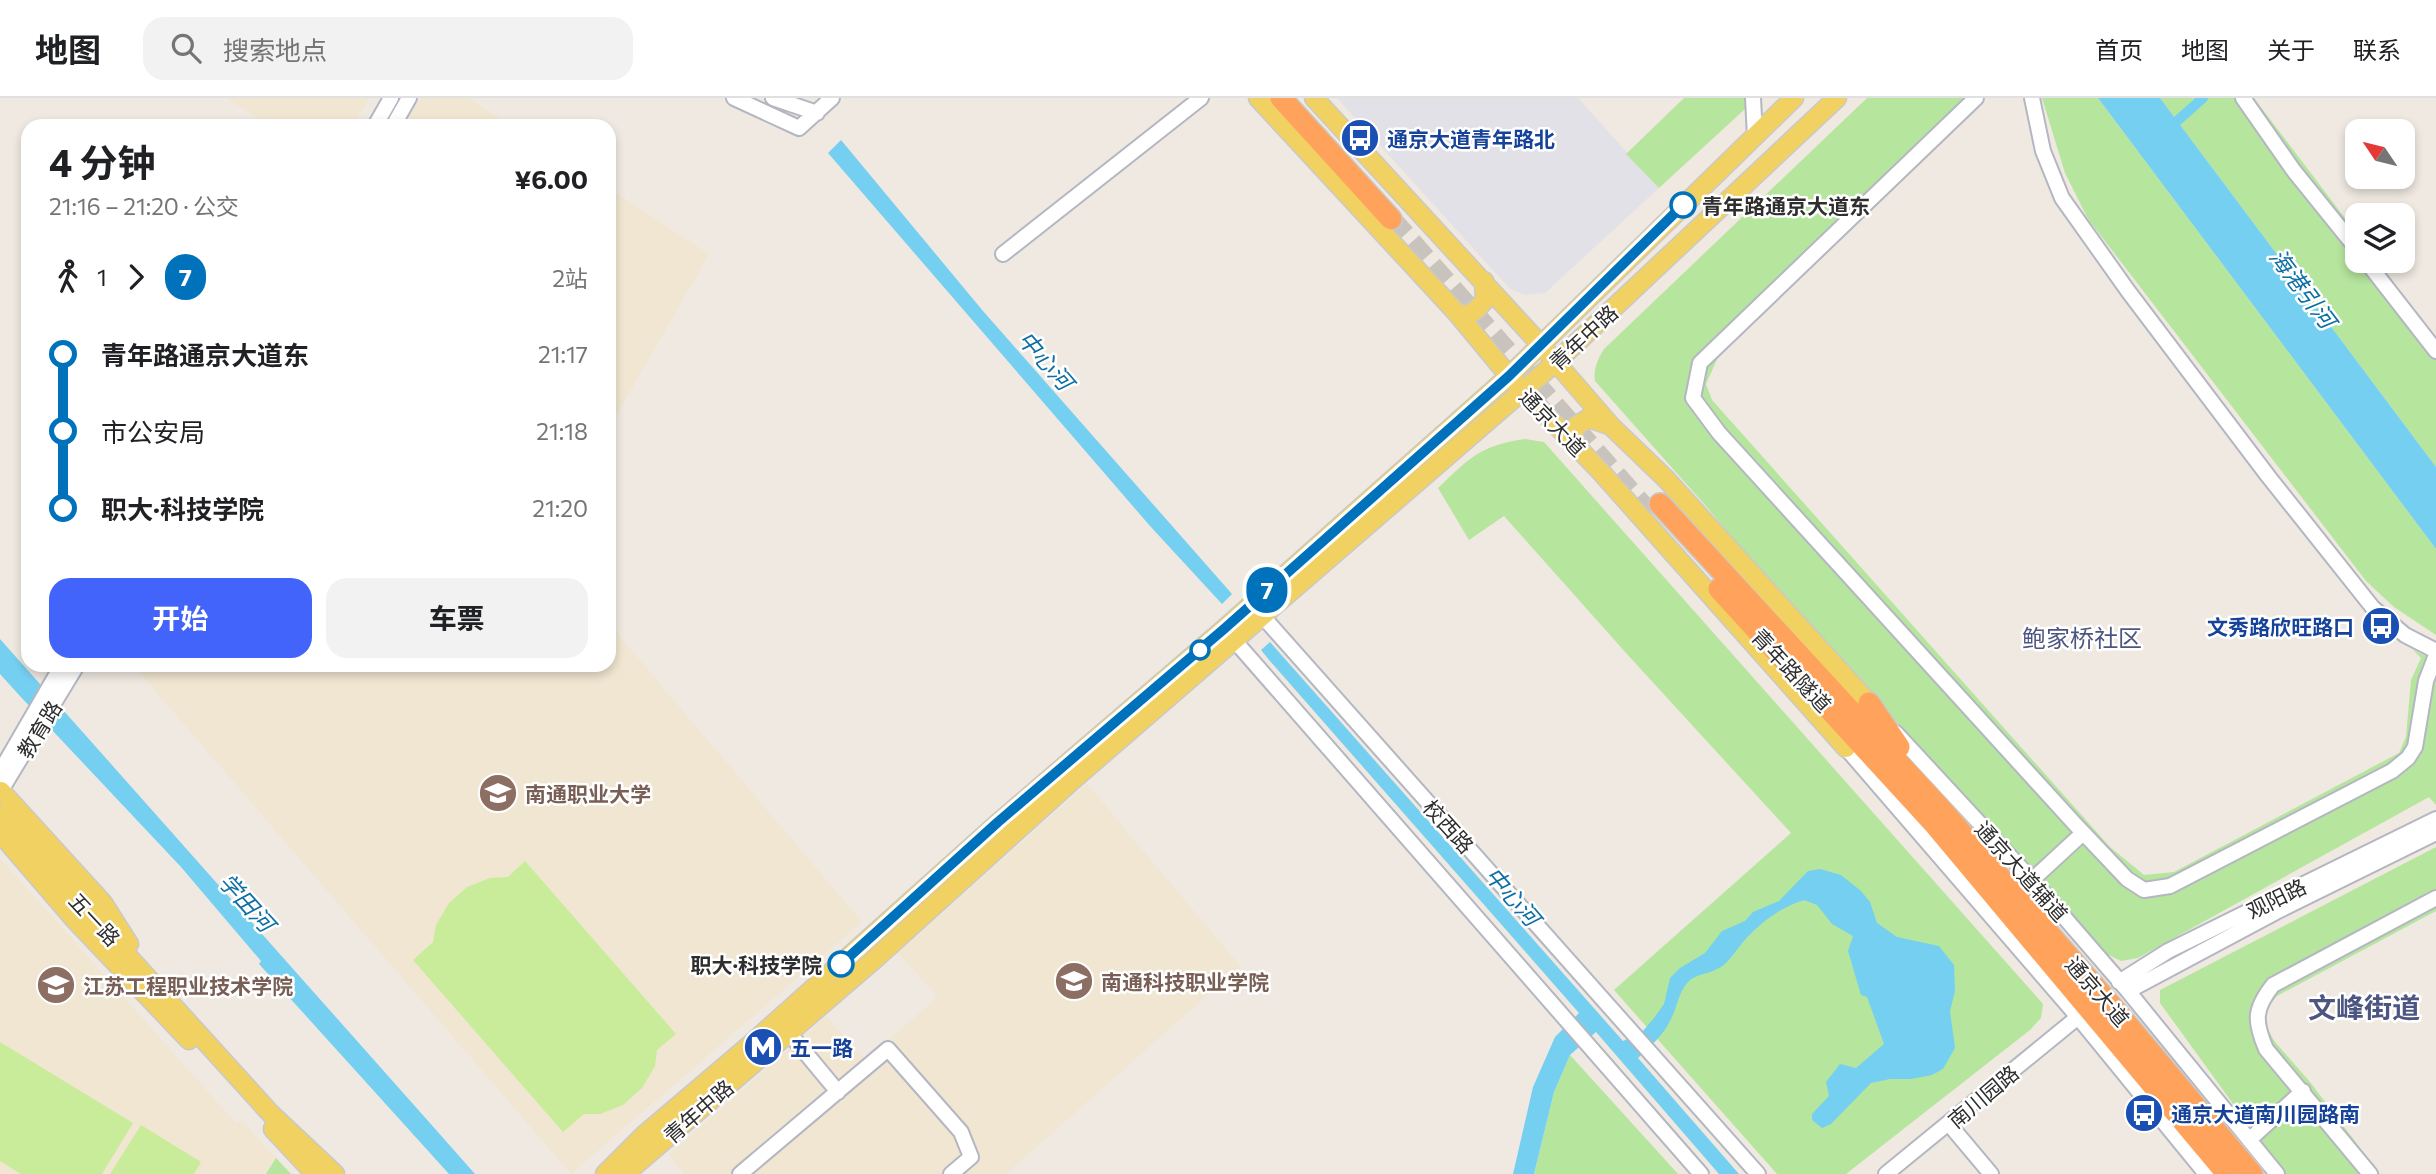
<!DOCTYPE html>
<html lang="zh">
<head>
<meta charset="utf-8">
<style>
	body { margin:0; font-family:Commissioner,"Noto Sans SC",sans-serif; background:#f2f2f2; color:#202124; height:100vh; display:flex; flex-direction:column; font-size:26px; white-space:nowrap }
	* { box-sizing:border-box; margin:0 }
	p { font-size:23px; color:#757577 }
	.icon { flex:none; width:38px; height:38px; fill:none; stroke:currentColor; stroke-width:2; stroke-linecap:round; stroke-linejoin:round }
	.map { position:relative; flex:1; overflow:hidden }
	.sheet { position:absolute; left:21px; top:21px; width:595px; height:553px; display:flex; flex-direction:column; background:#fff; border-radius:21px; box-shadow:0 4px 10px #0003 }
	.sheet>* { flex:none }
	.badge { padding:0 14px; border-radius:23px; font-size:24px; line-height:46px }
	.needle { width:46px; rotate:305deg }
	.controls { position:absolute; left:2345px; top:21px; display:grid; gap:14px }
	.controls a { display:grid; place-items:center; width:70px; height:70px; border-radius:14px; background:#fff; box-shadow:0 4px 10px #0003; font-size:35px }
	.map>.badge { position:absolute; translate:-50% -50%; box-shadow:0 0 0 4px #fff }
	.legs { display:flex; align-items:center; gap:10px; height:77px; padding:0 28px; font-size:23px }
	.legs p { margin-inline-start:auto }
	.head { display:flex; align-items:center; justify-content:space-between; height:119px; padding:0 28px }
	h1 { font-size:38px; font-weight:700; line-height:52px }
	.primary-button { display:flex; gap:14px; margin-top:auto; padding:14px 28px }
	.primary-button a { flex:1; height:80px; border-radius:21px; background:#4264fb; color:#fff; font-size:28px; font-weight:700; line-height:80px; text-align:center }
	.primary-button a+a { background:#f2f2f2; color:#202124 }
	ul { padding:0 28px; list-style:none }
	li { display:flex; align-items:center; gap:24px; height:77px; font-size:26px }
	li i { display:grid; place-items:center; width:10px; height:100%; margin:0 9px; background:currentColor }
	li i::after { content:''; width:18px; height:18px; margin:-9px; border:5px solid; border-radius:50%; background:#fff }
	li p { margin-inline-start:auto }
	li:first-child i { background:linear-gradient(#0000 50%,currentColor 0) }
	li:last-child i { background:linear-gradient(currentColor 50%,#0000 0) }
	header { display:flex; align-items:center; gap:42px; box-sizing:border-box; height:98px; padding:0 35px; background:#fff; border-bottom:2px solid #e0e0e0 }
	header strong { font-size:33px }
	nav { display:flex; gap:38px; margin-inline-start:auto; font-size:24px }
	.search { width:490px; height:63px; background:#f2f2f2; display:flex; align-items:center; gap:18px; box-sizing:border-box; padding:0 24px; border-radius:21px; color:#757577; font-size:26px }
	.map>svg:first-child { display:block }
	.industrial { fill:#e3e1e8 }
	.education { fill:#f0e6d1 }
	.green { fill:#b6e59e }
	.pitch { fill:#c9ec9a }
	.water { fill:#75cff0 }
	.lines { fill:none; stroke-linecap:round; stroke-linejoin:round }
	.canal { stroke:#75cff0; stroke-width:10 }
	.highway-tunnel { stroke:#c8c4bd; stroke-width:21; stroke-dasharray:21 10; stroke-linecap:butt }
	.minor-casing { stroke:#b4b7c1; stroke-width:18 }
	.major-casing { stroke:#c9c9c9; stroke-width:21 }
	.highway-casing { stroke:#c9c9c9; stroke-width:24 }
	.minor { stroke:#fff; stroke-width:14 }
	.major { stroke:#f2d163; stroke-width:18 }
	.highway { stroke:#ffa35c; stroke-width:21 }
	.line-1-casing { stroke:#fff; stroke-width:16 }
	.line-1 { stroke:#0072bc; stroke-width:10 }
	.stop-1-dot { fill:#fff; stroke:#0072bc; stroke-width:3.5 }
	.labels { text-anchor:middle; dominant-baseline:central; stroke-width:5; stroke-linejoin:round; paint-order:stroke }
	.transit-label { font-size:21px; font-weight:bold; fill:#164399; stroke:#fff; text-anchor:start }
	.stop-label { font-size:21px; font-weight:bold; fill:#2e2e2e; stroke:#fff; text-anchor:start }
	.street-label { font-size:21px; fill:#2e2e2e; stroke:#fff }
	.education-label { font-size:21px; font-weight:bold; fill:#785e54; stroke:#fff; text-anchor:start }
	.water-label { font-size:23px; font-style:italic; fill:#0d6fa3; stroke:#fff }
	.quarter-label { font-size:24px; fill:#4d5680; stroke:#fff }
	.district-label { font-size:28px; font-weight:bold; fill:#4d5680; stroke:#fff }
</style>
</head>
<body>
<header>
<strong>地图</strong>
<div class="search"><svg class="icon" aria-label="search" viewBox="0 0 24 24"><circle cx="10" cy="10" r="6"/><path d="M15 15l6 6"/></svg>搜索地点</div>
<nav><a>首页</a><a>地图</a><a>关于</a><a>联系</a></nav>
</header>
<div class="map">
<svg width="2436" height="1076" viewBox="0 0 2436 1076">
	<rect width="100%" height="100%" fill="#efe9e1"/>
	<path class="industrial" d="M 1337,0 L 1578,0 L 1659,90 L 1545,195 L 1525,197 L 1510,191 Z"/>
	<path class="education" d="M 227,0 L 369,0 L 353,28 L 269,28 Z
		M 420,0 L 468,0 L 511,28 L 403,28 Z
		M 609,91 L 709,156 L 609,330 Z
		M 609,526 L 862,824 L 571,1076 L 133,567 L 609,567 Z
		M 1087,686 L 1240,868 L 1006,1076 L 684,1076 L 669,1057 L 826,918 L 865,962 L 938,899 L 898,855 Z
		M 0,760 L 225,1013 L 237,1026 L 241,1022 L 291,1076 L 0,1076 Z"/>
	<path class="green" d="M 1684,0 L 1757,0 L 1659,90 L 1626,56 Z
		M 1867,0 L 1985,0 L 1719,257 L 1706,286 L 1712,302 L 2110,749 L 2144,777 L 2174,774 L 2399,655 L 2406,639 L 2411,582 L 2421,560 L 2413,552 L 2436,563 L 2436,707 L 2429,699 L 2138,860 L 2121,863 L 2107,856 L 1920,649 L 1815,538 L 1705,407 L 1595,283 C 1593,271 1598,261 1604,251 Z
		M 2042,0 L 2098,0 L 2436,451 L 2436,537 L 2394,509 L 2366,483 L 2088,121 L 2065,75 Z
		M 2160,0 L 2254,0 L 2357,136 L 2357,163 L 2377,163 L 2436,240 L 2436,369 Z
		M 1525,341 L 1544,344 L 2043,906 L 2041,920 L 2030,932 L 1846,1076 L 1777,1076 L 1614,892 L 1791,735 L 1626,555 L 1504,418 L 1469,442 L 1438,390 C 1471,359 1479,348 1525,341 Z
		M 2436,749 L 2436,813 L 2277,898 L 2266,911 L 2265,927 L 2275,944 L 2310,984 L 2380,1076 L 2284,1076 L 2160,905 L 2160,892 Z
		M 1570,957 L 1678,1076 L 1534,1076 L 1554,994 Z
		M 276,1060 L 291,1076 L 266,1076 Z"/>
	<path class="pitch" d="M 525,763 L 676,936 L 657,952 L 655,968 L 642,990 L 623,1007 L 600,1016 L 584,1016 L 563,1034 L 413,862 L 433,844 L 436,827 L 449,805 L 467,789 L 490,780 L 508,779 Z
		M 0,944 L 133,1025 L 102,1076 L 21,1076 L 0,1063 Z
		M 141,1027 L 201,1064 L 194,1076 L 110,1076 Z"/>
	<path class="water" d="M 2098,0 L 2160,0 L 2436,369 L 2436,451 Z
		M 841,42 L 983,213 L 1232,496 L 1222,506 L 1150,428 L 828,55 Z
		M 0,541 L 437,1033 L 475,1076 L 449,1076 L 259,866 L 261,863 L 181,769 L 19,597 L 0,576 Z
		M 1270,544 L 1623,943 L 1642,934 L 1654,920 L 1664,906 L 1670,880 L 1680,870 L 1705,855 L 1722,833 L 1745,823 L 1753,814 L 1779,803 L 1808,773 L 1820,771 L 1841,777 L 1861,793 L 1870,804 L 1877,825 L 1897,839 L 1939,848 L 1954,867 L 1955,893 L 1950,913 L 1955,950 L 1943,971 L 1932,977 L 1911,981 L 1890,981 L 1871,985 L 1831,1026 L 1822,1030 L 1812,1022 L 1812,1016 L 1829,998 L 1826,984 L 1840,966 L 1856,970 L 1884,946 L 1867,899 L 1861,897 L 1848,853 L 1853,838 L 1832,826 L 1817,807 L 1804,802 C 1781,809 1759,825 1743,844 C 1737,851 1732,859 1726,865 C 1715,876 1696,875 1688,884 C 1678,895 1677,910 1670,923 C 1663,937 1650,949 1638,960 L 1739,1076 L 1719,1076 L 1596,934 L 1570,957 L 1554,994 L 1534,1076 L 1513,1076 L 1533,989 L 1555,939 L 1579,915 L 1270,563 L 1261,552 Z"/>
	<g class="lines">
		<path class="canal" d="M 2167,32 L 2203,0"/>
		<path class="highway-tunnel" d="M 1391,121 L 1650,416"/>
		<g class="minor-casing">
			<path id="minor" d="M 734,0 L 799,30 L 832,0
				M 773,0 L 817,15
				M 1753,0 L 1755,39
				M 1976,0 L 1700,265 L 1693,300 L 1719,335 L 2074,725 L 2127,781 L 2144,792 L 2170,788 L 2392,673 L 2408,660 L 2415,649 L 2426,583 L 2436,557
				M 2032,0 L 2043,53 L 2062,100 L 2128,193 L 2268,378 L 2373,510 L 2405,537 L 2436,553
				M 2243,0 L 2294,73 L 2357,151
				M 375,28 L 391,0
				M 393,28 L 409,0
				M 1003,156 L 1201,0
				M 2366,163 L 2436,253
				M 1257,512 L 1758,1076
				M 1227,534 L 1701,1076
				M 1896,635 L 2032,782 L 2128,893 L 2277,1076
				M 1846,650 L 2078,919 L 2206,1076
				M 0,674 L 62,567
				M 0,694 L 77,567
				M 2032,782 L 2083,735
				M 2119,884 L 2168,853 L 2436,721
				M 2128,893 L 2276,814 L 2436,735
				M 789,935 L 838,994
				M 1949,1026 L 1991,1076
				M 2249,1042 L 2303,993
				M 740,1076 L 888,951 L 961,1034 L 971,1059 L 951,1076
				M 1886,1076 L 2078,919
				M 2370,1076 L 2266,951 C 2254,923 2254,911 2273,887 L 2436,800"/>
		</g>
		<g class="major-casing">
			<path id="major" d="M 1258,0 L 1456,214 L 1509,278 L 1601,374 L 1846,650
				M 1314,0 L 1541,247 L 1611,328 L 1666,381 L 1869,605
				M 1456,214 L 1466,218 L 1476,212 L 1485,202 L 1484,183
				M 1577,348 L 1573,337 L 1576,328 L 1589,320 L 1611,328
				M 1,693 L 103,805 L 129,846
				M 0,717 L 271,1016 L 335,1076
				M 0,735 L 74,821 L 189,942
				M 273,1031 L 315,1076
				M 605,1076 L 644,1037 L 751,946 L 998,725 L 1224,531 L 1509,278 L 1794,0
				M 625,1076 L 876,860 L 1074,681 L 1556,264 L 1837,0"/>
		</g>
		<g class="highway-casing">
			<path id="highway" d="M 1281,0 L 1391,121
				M 1660,406 L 1942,712 L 2116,913 L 2252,1076
				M 1719,491 L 1935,727 L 2227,1076
				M 1869,605 L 1899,649"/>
		</g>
		<use href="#minor" class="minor"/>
		<use href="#major" class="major"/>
		<use href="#highway" class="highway"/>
	</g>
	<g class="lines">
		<g class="line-1-casing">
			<path id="line-1" d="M 841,866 L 998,724 L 1224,531 L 1509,278 L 1683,107"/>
		</g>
		<use href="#line-1" class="line-1"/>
	</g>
	<defs>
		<g id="bus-disc" transform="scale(2.0125)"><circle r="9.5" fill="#1a4fb4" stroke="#fff"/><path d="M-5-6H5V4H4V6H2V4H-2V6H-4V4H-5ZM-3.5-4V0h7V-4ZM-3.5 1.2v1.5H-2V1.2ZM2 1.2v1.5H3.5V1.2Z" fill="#fff"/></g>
		<g id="university-disc" transform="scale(2.0125)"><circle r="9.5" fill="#8d6e63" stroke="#fff"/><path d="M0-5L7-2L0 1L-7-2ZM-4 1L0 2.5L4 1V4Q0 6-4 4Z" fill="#fff"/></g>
		<g id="metro-disc" transform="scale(2.0125)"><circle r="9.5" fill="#1a4fb4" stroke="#fff"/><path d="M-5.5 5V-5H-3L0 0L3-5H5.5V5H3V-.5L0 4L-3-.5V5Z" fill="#fff"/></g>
	</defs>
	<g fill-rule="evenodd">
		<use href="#bus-disc" x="1360" y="40"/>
		<use href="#bus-disc" x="2381" y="528"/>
		<use href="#university-disc" x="498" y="695"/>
		<use href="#university-disc" x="1074" y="883"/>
		<use href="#university-disc" x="56" y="887"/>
		<use href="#metro-disc" x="763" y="949"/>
		<use href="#bus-disc" x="2144" y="1015"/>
	</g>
	<g class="stop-1-dot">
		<circle cx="1683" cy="107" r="12"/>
		<circle cx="1200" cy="552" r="9"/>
		<circle cx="841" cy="866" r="12"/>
	</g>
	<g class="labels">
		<g class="transit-label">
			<text x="1387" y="40">通京大道青年路北</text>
			<text x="2354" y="528" text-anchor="end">文秀路欣旺路口</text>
			<text x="790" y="949">五一路</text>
			<text x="2171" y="1015">通京大道南川园路南</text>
		</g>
		<g class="stop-label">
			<text x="1702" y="107">青年路通京大道东</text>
			<text x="822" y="866" text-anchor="end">职大·科技学院</text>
		</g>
		<g class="street-label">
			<text transform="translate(1583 239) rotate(-43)">青年中路</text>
			<text transform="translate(1553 324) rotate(46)">通京大道</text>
			<text transform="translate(1792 572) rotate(47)">青年路隧道</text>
			<text transform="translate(39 631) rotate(-58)">教育路</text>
			<text transform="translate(1449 728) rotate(48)">校西路</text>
			<text transform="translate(2022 773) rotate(48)">通京大道辅道</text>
			<text transform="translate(2276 800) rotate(-26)">观阳路</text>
			<text transform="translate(95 821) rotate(47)">五一路</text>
			<text transform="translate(2098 893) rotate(49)">通京大道</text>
			<text transform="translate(1983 998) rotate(-40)">南川园路</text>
			<text transform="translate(698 1013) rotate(-41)">青年中路</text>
		</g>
		<g class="education-label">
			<text x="525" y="695">南通职业大学</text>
			<text x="1101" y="883">南通科技职业学院</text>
			<text x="83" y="887">江苏工程职业技术学院</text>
		</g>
		<g class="water-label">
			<text transform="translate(2303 190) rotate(53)">海港引河</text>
			<text transform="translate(1046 262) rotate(49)">中心河</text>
			<text transform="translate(1513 798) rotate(49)">中心河</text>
			<text transform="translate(247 804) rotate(48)">学田河</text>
		</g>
		<g class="quarter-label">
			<text x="2082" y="539">鲍家桥社区</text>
		</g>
		<g class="district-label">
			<text x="2364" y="909">文峰街道</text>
		</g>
	</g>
</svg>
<div class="controls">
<a><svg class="needle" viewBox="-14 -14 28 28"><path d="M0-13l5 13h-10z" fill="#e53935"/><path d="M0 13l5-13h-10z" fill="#757577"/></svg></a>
<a><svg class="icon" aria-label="layers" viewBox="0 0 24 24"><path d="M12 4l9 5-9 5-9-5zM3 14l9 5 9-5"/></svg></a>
</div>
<b class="badge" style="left:1267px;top:492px;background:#0072bc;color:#fff">7</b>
<section class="sheet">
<div class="head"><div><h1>4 分钟</h1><p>21:16 – 21:20 · 公交</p></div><b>¥6.00</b></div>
<div class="legs"><svg class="icon" aria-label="walk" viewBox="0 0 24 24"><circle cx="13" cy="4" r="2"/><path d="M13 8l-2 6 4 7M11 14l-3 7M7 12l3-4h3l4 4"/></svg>1<svg class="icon" aria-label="forward" viewBox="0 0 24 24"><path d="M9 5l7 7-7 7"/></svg><b class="badge" style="background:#0072bc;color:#fff">7</b><p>2站</p></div>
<ul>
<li><i style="color:#0072bc"></i><b>青年路通京大道东</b><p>21:17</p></li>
<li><i style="color:#0072bc"></i><span>市公安局</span><p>21:18</p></li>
<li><i style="color:#0072bc"></i><b>职大·科技学院</b><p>21:20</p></li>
</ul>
<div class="primary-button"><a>开始</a><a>车票</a></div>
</section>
</div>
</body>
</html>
